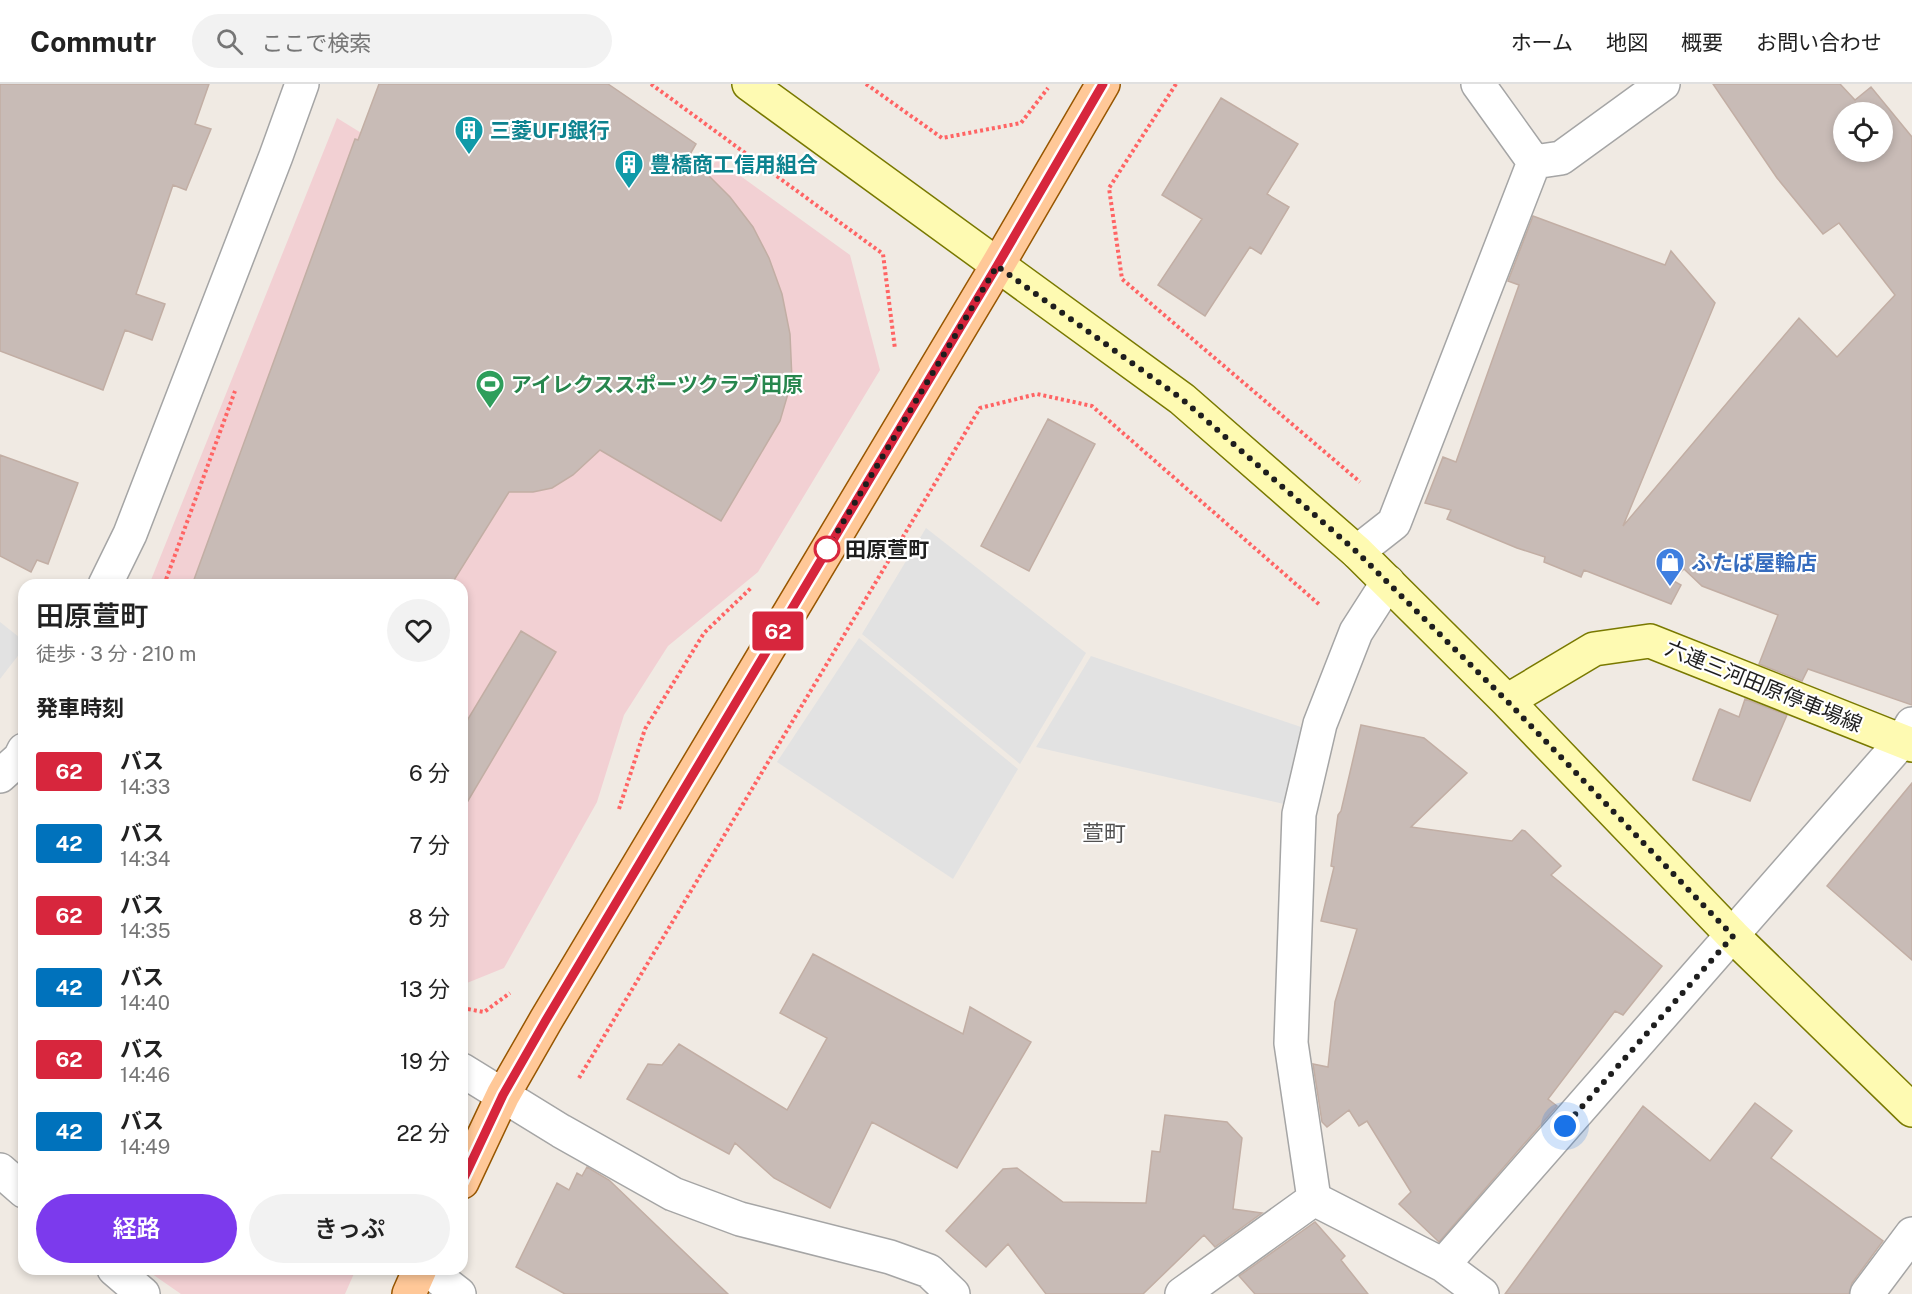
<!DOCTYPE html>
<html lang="ja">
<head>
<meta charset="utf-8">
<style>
	body { margin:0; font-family:"Public Sans","Noto Sans JP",sans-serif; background:#f2f2f2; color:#222; height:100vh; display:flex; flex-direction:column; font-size:22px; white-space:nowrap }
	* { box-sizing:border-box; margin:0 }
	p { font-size:20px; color:#767676 }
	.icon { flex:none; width:33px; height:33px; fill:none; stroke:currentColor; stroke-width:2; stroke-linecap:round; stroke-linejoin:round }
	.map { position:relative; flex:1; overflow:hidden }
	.details { position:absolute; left:18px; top:495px; width:450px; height:696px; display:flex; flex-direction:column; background:#fff; border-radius:18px; box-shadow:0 3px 9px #0003 }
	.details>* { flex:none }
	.badge { padding:0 12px; border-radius:4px; font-size:21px; line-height:39px }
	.fabs { position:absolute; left:1833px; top:18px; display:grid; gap:12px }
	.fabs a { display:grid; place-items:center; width:60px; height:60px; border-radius:50%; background:#fff; box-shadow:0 3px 9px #0003; font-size:30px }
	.you { position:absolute; width:30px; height:30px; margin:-15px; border:4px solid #fff; border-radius:50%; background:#1a73e8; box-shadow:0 0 0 9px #1a73e833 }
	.map>.badge { position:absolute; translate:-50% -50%; box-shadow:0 0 0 3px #fff }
	h2 { padding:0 18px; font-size:22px; line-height:54px }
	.round { display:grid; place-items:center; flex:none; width:63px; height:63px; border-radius:32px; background:#f2f2f2 }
	.headline { display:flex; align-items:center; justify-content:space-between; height:102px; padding:0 18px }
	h1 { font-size:28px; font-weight:600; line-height:45px }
	.button { display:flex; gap:12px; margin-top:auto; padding:12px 18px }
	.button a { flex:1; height:69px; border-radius:36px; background:#7c3aed; color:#fff; font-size:24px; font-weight:600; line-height:69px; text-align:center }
	.button a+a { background:#f2f2f2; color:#222 }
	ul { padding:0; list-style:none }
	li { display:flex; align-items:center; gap:18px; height:72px; padding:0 18px }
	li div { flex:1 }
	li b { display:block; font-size:22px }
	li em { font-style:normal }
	li .badge { min-width:66px; font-weight:700; text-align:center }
	header { display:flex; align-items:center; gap:36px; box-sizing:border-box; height:84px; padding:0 30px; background:#fff; border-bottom:2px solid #e0e0e0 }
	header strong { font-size:28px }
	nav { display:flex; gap:33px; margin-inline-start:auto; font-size:21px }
	.search { width:420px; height:54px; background:#f2f2f2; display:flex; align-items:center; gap:15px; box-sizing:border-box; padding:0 21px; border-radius:33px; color:#767676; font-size:22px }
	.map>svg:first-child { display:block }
	.commercial { fill:#f2d0d3 }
	.parking { fill:#e2e2e2 }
	.building { fill:#c8bbb6; stroke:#c2aea4; stroke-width:1.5; fill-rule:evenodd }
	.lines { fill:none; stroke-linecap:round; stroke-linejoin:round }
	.street-casing { stroke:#a5a5a5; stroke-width:36 }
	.secondary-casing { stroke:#797900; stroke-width:36 }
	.primary-casing { stroke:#975600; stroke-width:36 }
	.path { stroke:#ff6464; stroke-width:4; stroke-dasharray:3 3; stroke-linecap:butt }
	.street { stroke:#fff; stroke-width:33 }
	.secondary { stroke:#fefab2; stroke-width:33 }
	.primary { stroke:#ffc898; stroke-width:33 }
	.line-casing { stroke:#fff; stroke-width:14 }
	.line { stroke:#d7263d; stroke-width:9 }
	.walk { stroke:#1e1e1e; stroke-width:6; stroke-dasharray:0 10.8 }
	.stop-dot { fill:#fff; stroke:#d7263d; stroke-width:3 }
	.labels { text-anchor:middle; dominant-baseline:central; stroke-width:4.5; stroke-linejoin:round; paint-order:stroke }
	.culture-label { font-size:21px; font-weight:bold; fill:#0d838f; stroke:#fff; text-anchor:start }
	.leisure-label { font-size:21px; font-weight:bold; fill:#27864d; stroke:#fff; text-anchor:start }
	.stop-label { font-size:21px; font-weight:bold; fill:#1e1e1e; stroke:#fff; text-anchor:start }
	.shop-label { font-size:21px; font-weight:bold; fill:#366cbe; stroke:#fff; text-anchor:start }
	.street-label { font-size:21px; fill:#1e1e1e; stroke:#fff }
	.neighbourhood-label { font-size:22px; fill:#515151; stroke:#fff }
</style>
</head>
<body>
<header>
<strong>Commutr</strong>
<div class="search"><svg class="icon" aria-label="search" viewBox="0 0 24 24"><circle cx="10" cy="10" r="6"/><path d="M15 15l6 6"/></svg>ここで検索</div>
<nav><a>ホーム</a><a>地図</a><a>概要</a><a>お問い合わせ</a></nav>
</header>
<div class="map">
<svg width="1912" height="1210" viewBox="0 0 1912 1210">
	<rect width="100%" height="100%" fill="#f0eae3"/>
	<path class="commercial" d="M 337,34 L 493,130 L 655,168 L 717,75 L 850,171 L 880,286 L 758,488 L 668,562 L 624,631 L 597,718 L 504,884 L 462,901 L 462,501 L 149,501 Z
		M 145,1185 L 356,1185 L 345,1210 L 181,1210 Z"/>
	<path class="parking" d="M 926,444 L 1086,569 L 1020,680 L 862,550 Z
		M 0,538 L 24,557 L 24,564 L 0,595 Z
		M 859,554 L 1018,685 L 953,795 L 777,678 Z
		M 1091,572 L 1304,644 L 1288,721 L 1036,663 Z"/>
	<path class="building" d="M 0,0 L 209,0 L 195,40 L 211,45 L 186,106 L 173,101 L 136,210 L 165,220 L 152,256 L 125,246 L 103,306 L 0,267 Z
		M 379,0 L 608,0 L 696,60 L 689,72 L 730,113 L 753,143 L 769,174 L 782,210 L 790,250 L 792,296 L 780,337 L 721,437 L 600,366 L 573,391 L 552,404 L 533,408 L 509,408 L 451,501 L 192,501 L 355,55 L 358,56 Z
		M 1713,0 L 1840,0 L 1855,16 L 1871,3 L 1912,53 L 1912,621 L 1808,585 L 1802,597 L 1759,580 L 1778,531 L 1702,502 L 1684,485 L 1672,496 L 1681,501 L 1671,520 L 1584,486 L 1581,493 L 1544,478 L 1545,473 L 1517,464 L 1447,435 L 1451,426 L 1425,419 L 1443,373 L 1456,378 L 1519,201 L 1508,197 L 1533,132 L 1665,181 L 1671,167 L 1715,219 L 1623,442 L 1799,234 L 1837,273 L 1895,211 L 1839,139 L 1823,150 L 1777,94 ZM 1844,28 L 1882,28 L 1882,68 L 1844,68 Z
		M 1221,14 L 1298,60 L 1267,110 L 1289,123 L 1261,170 L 1250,163 L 1205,232 L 1158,201 L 1202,135 L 1162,111 Z
		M 1048,335 L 1095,360 L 1029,487 L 981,462 Z
		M 0,371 L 78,399 L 48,480 L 37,476 L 31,488 L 0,472 Z
		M 521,547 L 556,568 L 462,727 L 462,645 Z
		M 1745,615 L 1787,631 L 1750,717 L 1693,696 L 1693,695 L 1719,626 L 1720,625 L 1739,633 Z
		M 1361,641 L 1424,654 L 1467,689 L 1411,743 L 1512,757 L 1522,746 L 1525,747 L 1561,782 L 1551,791 L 1662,882 L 1623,931 L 1615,927 L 1548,1015 L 1557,1022 L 1439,1158 L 1399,1120 L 1411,1108 L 1367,1037 L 1359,1042 L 1349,1026 L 1327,1043 L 1322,1038 L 1313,980 L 1328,983 L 1335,918 L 1357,845 L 1321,837 L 1334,783 L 1331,782 L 1338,731 L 1341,727 Z
		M 1912,699 L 1912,876 L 1827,802 Z
		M 813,870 L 963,950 L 970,923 L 1031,958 L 957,1084 L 872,1038 L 830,1124 L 774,1094 L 735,1059 L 729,1070 L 627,1015 L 648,980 L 662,981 L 679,960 L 787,1026 L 827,954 L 780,929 Z
		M 1755,1019 L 1792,1047 L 1771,1074 L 1883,1157 L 1852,1199 L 1849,1210 L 1505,1210 L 1643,1022 L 1710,1077 Z
		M 1165,1031 L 1227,1038 L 1242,1054 L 1233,1125 L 1262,1129 L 1215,1163 L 1204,1151 L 1143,1210 L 1046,1210 L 1008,1160 L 986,1183 L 946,1147 L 1003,1085 L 1017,1084 L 1063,1118 L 1146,1119 L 1152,1067 L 1160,1068 Z
		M 587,1083 L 609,1096 L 728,1210 L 565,1210 L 516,1183 L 557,1099 L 569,1106 L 577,1089 L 582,1092 Z
		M 1315,1138 L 1345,1172 L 1341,1176 L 1368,1210 L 1255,1210 L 1239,1192 Z"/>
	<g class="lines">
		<g class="street-casing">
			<path id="street" d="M 1478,0 L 1534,78
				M 1534,78 L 1561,74 L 1663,0
				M 1357,468 L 1394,439 L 1534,78
				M 1388,498 L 1356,548 L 1320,640 L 1299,730 L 1291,959 L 1314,1115 L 1443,1181 L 1482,1210
				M 105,501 L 130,450 L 276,72 L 302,0
				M 0,692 L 20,674 L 24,666
				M 462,986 L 561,1047 L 673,1110 L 740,1135 L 890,1173 L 929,1187 L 953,1210
				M 0,1086 L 24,1107
				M 1443,1181 L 1902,657 L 1912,640
				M 114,1185 L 143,1210
				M 427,1185 L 459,1210
				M 1182,1210 L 1314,1115
				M 1867,1210 L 1912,1150"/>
		</g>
		<g class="secondary-casing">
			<path id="secondary" d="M 749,0 L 1182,315 L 1357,468 L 1507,617 L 1733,852 L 1912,1026
				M 1507,617 L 1594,565 L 1650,557 L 1912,661"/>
		</g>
		<g class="primary-casing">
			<path id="primary" d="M 462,1098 L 503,1011 L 546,936 L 997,182 L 1103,0
				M 409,1210 L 420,1185"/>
		</g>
		<path class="path" d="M 651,0 L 883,170 L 895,265
			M 866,0 L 942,54 L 1021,39 L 1048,4
			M 1176,0 L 1109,104 L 1122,195 L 1360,398
			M 164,501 L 235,307
			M 619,725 L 645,645 L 704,549 L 752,503
			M 462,924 L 484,928 L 510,909
			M 579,994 L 980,324 L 1037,310 L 1092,322 L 1321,522"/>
		<use href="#street" class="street"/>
		<use href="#secondary" class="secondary"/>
		<use href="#primary" class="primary"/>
	</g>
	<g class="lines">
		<g class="line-casing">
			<path id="line" d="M 462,1098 L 503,1011 L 546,936 L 997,182 L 1103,0"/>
		</g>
		<use href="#line" class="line"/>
		<path class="walk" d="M 827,465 L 997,182 L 1182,315 L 1357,468 L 1507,617 L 1733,852 L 1565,1042"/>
	</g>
	<defs>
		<g id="building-pin" transform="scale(1.5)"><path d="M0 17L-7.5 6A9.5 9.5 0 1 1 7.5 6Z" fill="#0f9aa8" stroke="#fff"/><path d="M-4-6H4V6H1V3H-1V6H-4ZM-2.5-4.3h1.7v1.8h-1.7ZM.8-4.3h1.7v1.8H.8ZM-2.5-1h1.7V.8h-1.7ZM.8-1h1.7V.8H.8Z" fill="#fff"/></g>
		<g id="stadium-pin" transform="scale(1.5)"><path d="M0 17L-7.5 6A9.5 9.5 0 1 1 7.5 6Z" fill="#2e9e5b" stroke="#fff"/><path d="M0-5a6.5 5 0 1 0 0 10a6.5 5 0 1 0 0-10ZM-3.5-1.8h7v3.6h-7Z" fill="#fff"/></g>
		<g id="shop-pin" transform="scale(1.5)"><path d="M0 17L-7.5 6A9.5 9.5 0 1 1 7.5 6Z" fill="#3f7fe0" stroke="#fff"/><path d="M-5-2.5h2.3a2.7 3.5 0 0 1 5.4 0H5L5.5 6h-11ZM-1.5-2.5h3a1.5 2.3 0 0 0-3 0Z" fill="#fff"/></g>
	</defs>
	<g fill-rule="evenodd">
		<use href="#building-pin" x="469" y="46"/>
		<use href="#building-pin" x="629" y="80"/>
		<use href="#stadium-pin" x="490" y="300"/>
		<use href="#shop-pin" x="1670" y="478"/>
	</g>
	<circle class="stop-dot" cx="827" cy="465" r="12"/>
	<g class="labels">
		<g class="culture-label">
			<text x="490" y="46">三菱UFJ銀行</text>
			<text x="650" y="80">豊橋商工信用組合</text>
		</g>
		<g class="leisure-label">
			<text x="511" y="300">アイレクススポーツクラブ田原</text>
		</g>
		<g class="stop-label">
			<text x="845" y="465">田原萱町</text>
		</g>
		<g class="shop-label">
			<text x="1691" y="478">ふたば屋輪店</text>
		</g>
		<g class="street-label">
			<text transform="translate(1764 602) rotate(22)">六連三河田原停車場線</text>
		</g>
		<g class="neighbourhood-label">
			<text x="1104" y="749">萱町</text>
		</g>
	</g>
</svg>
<div class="fabs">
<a><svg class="icon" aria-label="locate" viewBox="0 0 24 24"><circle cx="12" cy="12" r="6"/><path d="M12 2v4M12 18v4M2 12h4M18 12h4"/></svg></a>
</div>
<div class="you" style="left:1565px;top:1042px"></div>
<b class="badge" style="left:778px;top:547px;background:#d7263d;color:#fff">62</b>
<section class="details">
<div class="headline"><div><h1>田原萱町</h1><p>徒歩 · 3 分 · 210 m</p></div><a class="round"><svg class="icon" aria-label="heart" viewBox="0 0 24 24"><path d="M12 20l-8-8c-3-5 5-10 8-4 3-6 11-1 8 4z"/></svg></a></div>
<h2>発車時刻</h2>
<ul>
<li><span class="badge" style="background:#d7263d;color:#fff">62</span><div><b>バス</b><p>14:33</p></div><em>6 分</em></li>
<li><span class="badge" style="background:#0072bc;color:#fff">42</span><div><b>バス</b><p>14:34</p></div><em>7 分</em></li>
<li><span class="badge" style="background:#d7263d;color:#fff">62</span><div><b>バス</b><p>14:35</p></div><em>8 分</em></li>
<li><span class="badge" style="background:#0072bc;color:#fff">42</span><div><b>バス</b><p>14:40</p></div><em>13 分</em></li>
<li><span class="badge" style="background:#d7263d;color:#fff">62</span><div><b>バス</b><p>14:46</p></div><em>19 分</em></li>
<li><span class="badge" style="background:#0072bc;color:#fff">42</span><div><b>バス</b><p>14:49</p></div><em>22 分</em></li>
</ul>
<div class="button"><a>経路</a><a>きっぷ</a></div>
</section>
</div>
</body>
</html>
